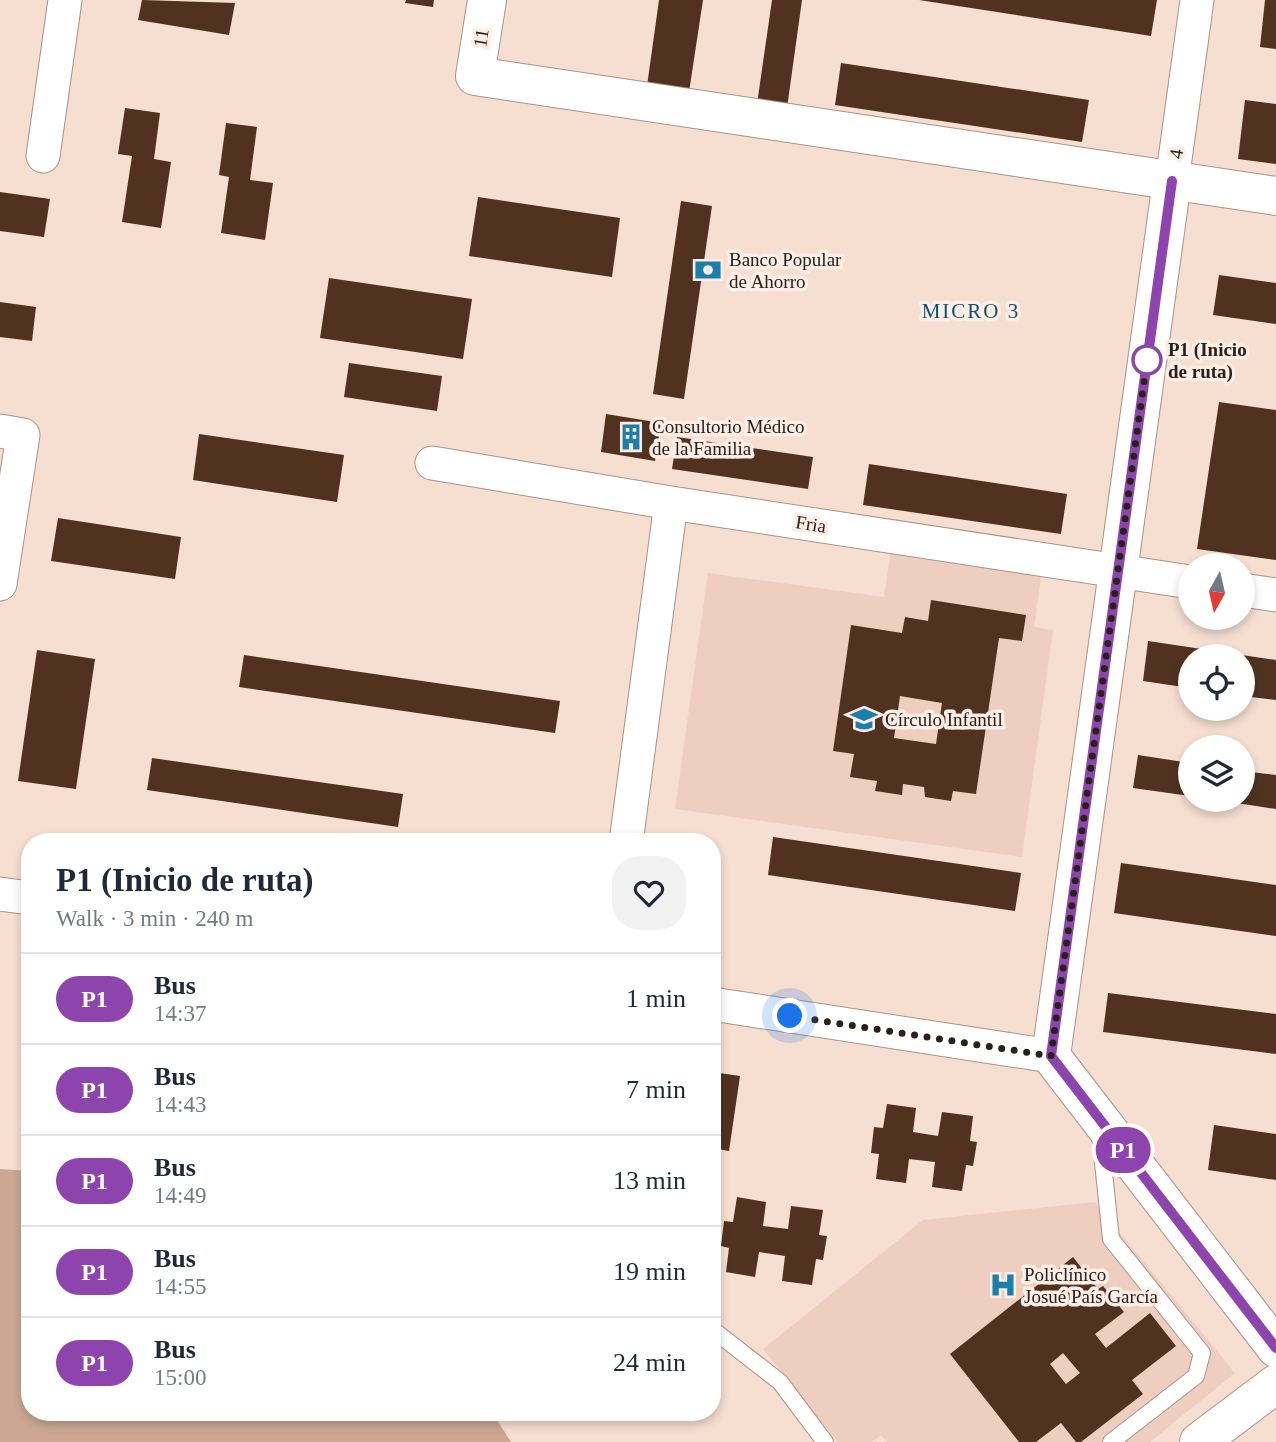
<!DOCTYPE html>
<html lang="en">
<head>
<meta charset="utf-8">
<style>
	body { margin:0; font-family:Georgia,serif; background:#f2f2f3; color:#1f2937; height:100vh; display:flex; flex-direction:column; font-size:26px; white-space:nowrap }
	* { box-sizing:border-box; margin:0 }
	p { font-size:23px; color:#747a83 }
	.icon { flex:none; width:38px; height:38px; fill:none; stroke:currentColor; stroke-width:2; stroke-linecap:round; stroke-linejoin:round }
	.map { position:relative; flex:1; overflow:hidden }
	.panel { position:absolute; left:21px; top:833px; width:700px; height:588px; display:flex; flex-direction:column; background:#fff; border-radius:28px; box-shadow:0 4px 10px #0003 }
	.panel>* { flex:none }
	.badge { padding:0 14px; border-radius:23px; font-size:24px; line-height:46px }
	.needle { width:46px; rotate:188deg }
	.controls { position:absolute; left:1178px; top:553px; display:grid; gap:14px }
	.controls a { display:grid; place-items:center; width:77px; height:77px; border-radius:50%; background:#fff; box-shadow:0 4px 10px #0003; font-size:35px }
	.you { position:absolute; width:35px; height:35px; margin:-18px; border:5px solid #fff; border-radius:50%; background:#1a73e8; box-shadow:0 0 0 10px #1a73e833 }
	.map>.badge { position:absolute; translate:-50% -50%; box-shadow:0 0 0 4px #fff }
	.round { display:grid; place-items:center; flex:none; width:74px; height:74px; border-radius:28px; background:#f2f2f3 }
	.overview { display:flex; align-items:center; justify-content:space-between; height:119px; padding:0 35px }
	h1 { font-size:33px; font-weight:700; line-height:52px }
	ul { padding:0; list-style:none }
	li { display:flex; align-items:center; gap:21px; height:91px; padding:0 35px; border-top:2px solid #e0e1e3 }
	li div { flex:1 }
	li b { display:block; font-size:26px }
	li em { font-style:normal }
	li .badge { min-width:77px; font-weight:700; text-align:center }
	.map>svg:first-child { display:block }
	.built { fill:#eecfbf }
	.green { fill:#cca894 }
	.building { fill:#513220; fill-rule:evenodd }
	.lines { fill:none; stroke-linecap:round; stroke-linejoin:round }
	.service-casing { stroke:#a99387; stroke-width:18 }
	.minor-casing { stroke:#a99387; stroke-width:35 }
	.tertiary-casing { stroke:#a99387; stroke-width:40 }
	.secondary-casing { stroke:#a99387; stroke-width:40 }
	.service { stroke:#fff; stroke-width:16 }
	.minor { stroke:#fff; stroke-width:33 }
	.tertiary { stroke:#fff; stroke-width:38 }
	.secondary { stroke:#fff; stroke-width:38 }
	.line-casing { stroke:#fff; stroke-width:16 }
	.line { stroke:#8e44ad; stroke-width:10 }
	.walk { stroke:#29211c; stroke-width:7; stroke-dasharray:0 12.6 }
	.stop-dot { fill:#fff; stroke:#8e44ad; stroke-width:3.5 }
	.labels { text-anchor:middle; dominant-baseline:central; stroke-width:7; stroke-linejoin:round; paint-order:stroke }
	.street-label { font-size:19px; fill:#29211c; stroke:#fcede5 }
	.poi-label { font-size:19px; fill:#29211c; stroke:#fcede5; text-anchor:start }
	.stop-label { font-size:19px; font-weight:bold; fill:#29211c; stroke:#fcede5; text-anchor:start }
	.neighbourhood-label { font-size:21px; letter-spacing:2px; fill:#0d5370; stroke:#fcede5 }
</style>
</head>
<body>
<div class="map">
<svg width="1276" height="1442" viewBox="0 0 1276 1442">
	<rect width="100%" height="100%" fill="#f6ded0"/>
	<path class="built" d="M 891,549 L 1042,570 L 1034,627 L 1053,630 L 1022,857 L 675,809 L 708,573 L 884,597 Z
		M 1095,1202 L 1235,1373 L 1150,1442 L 887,1442 L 881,1435 L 872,1442 L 838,1442 L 763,1349 L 923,1220 Z"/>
	<path class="green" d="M 0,1169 L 30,1171 L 30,1412 L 492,1412 L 511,1442 L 0,1442 Z"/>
	<path class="building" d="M 142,0 L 235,3 L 229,35 L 138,20 Z
		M 406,0 L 434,0 L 433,7 L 405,3 Z
		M 659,0 L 703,0 L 689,92 L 647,86 Z
		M 772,0 L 802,0 L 787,108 L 757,104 Z
		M 919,0 L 1157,0 L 1151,36 Z
		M 1265,0 L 1276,0 L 1276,49 L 1260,47 Z
		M 841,63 L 1089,100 L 1082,142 L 835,105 Z
		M 1245,100 L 1276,104 L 1276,164 L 1238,159 Z
		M 125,108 L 160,113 L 154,159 L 171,162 L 161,228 L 122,222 L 132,156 L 118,154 Z
		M 226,123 L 257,127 L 250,180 L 273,183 L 265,240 L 221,233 L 229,177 L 219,175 Z
		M 0,192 L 50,199 L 44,237 L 0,231 Z
		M 478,197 L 620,218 L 612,277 L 469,256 Z
		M 681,201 L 712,206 L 684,399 L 653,394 Z
		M 1219,275 L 1276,283 L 1276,324 L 1213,315 Z
		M 329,278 L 472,299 L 463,359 L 320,338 Z
		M 0,302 L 36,307 L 32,341 L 0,337 Z
		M 349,363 L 442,376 L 437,411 L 344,397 Z
		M 1219,402 L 1276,410 L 1276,560 L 1197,549 Z
		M 606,414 L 661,423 L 655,461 L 601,452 Z
		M 199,434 L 344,455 L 337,502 L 193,480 Z
		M 677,437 L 813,457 L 808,489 L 672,469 Z
		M 869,464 L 1067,494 L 1061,534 L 863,505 Z
		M 58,518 L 181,537 L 175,579 L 51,561 Z
		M 931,600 L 1026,615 L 1022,641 L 999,638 L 976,794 L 953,791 L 951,801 L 925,797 L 924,787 L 903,784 L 902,795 L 875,791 L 877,781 L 850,777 L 854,754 L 833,751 L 851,625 L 902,633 L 905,617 L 928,621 ZM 900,696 L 942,703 L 936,744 L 894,738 Z
		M 1148,641 L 1242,655 L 1242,656 L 1190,656 L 1190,688 L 1143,681 Z
		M 37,650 L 95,659 L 76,789 L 18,781 Z
		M 244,655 L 560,701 L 555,733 L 239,687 Z
		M 1242,655 L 1276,660 L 1276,700 L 1242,696 Z
		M 1138,755 L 1190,763 L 1190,796 L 1133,788 Z
		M 152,758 L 403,794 L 398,827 L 147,790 Z
		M 1242,771 L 1276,775 L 1276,809 L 1224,801 L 1242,800 Z
		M 773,837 L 1021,873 L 1015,911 L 768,875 Z
		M 1121,863 L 1276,885 L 1276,936 L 1114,913 Z
		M 1108,993 L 1276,1014 L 1276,1054 L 1103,1032 Z
		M 712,1072 L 740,1076 L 729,1151 L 712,1148 Z
		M 887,1104 L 916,1108 L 913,1132 L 938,1136 L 942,1112 L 973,1116 L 970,1141 L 977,1142 L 973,1166 L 966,1165 L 962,1191 L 932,1187 L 935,1162 L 909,1159 L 906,1183 L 876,1179 L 879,1154 L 871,1153 L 874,1127 L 883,1128 Z
		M 1214,1125 L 1276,1134 L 1276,1180 L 1208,1170 Z
		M 737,1197 L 766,1202 L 763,1226 L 788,1229 L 791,1206 L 823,1210 L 819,1235 L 827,1236 L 823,1260 L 816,1259 L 812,1285 L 782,1281 L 785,1256 L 759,1252 L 755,1277 L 726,1272 L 729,1248 L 721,1246 L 724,1221 L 733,1222 Z
		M 1073,1257 L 1098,1289 L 1103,1286 L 1124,1312 L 1095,1334 L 1106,1348 L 1150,1313 L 1176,1346 L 1132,1380 L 1143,1394 L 1081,1442 L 1076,1442 L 1061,1423 L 1036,1442 L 1019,1442 L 950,1354 ZM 1063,1353 L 1080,1373 L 1066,1384 L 1050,1364 Z"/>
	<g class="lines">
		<g class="service-casing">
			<path id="service" d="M 1100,1134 L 1111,1239 L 1202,1353 L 1196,1376 L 1111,1442
				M 712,1329 L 780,1382 L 825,1442"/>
		</g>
		<g class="minor-casing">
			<path id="minor" d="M 43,156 L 65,0
				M 1172,181 L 1197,0
				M 0,431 L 23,435 L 0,584
				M 432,463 L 671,503 L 1190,582
				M 1242,590 L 1276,595
				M 627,835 L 671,503
				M 0,894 L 30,898
				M 712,1004 L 1051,1056"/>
		</g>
		<g class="tertiary-casing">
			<path id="tertiary" d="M 487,0 L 475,76 L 1276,196
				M 1172,181 L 1051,1056 L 1276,1348"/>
		</g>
		<g class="secondary-casing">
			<path id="secondary" d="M 1199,1442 L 1276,1384"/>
		</g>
		<use href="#service" class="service"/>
		<use href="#minor" class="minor"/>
		<use href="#tertiary" class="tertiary"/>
		<use href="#secondary" class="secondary"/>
	</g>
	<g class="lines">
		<g class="line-casing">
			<path id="line" d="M 1172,181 L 1051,1056 L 1276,1348"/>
		</g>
		<use href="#line" class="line"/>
		<path class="walk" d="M 790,1016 L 1051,1056 L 1147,360"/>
	</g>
	<defs>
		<g id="bank-bare" transform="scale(2.1)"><path d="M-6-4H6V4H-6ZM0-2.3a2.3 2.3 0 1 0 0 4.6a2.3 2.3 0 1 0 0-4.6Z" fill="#1a7faa" stroke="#fcede5" stroke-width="2.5" paint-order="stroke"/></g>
		<g id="building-bare" transform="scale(2.1)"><path d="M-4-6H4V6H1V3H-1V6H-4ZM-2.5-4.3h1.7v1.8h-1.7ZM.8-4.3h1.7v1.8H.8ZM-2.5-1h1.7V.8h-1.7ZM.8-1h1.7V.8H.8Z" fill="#1a7faa" stroke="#fcede5" stroke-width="2.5" paint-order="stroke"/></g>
		<g id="school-bare" transform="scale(2.1)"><path d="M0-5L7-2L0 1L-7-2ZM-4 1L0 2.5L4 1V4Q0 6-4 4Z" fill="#1a7faa" stroke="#fcede5" stroke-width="2.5" paint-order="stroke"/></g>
		<g id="hospital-bare" transform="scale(2.1)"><path d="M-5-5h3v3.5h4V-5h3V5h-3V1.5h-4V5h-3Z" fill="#1a7faa" stroke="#fcede5" stroke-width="2.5" paint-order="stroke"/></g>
	</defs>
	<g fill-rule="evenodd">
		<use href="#bank-bare" x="708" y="270"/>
		<use href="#building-bare" x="631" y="437"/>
		<use href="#school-bare" x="864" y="719"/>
		<use href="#hospital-bare" x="1003" y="1285"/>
	</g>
	<circle class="stop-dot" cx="1147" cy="360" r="14"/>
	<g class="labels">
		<g class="street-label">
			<text transform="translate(481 38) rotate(-81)">11</text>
			<text transform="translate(1176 154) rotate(-82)">4</text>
			<text transform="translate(811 524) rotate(9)">Fria</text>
		</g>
		<g class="poi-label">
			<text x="729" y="259">Banco Popular<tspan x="729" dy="22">de Ahorro</tspan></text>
			<text x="652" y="426">Consultorio Médico<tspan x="652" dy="22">de la Familia</tspan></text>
			<text x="885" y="719">Círculo Infantil</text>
			<text x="1024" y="1274">Policlínico<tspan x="1024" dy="22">Josué País García</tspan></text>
		</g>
		<g class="stop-label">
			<text x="1168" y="349">P1 (Inicio<tspan x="1168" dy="22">de ruta)</tspan></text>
		</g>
		<g class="neighbourhood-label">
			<text x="971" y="311">MICRO 3</text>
		</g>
	</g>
</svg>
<div class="controls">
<a><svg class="needle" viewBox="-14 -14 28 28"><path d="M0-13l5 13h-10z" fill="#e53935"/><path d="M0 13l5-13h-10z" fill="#747a83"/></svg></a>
<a><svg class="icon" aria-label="locate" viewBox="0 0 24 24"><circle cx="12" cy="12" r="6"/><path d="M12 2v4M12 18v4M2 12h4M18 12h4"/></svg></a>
<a><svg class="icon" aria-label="layers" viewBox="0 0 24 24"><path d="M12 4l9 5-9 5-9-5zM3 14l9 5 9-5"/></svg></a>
</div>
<div class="you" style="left:790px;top:1016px"></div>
<b class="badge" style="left:1123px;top:1150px;background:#8e44ad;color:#fff">P1</b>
<section class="panel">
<div class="overview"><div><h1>P1 (Inicio de ruta)</h1><p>Walk · 3 min · 240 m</p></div><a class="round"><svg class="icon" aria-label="heart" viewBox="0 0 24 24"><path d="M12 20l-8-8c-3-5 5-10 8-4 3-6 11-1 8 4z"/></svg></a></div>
<ul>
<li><span class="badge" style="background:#8e44ad;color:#fff">P1</span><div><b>Bus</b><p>14:37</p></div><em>1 min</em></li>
<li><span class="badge" style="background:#8e44ad;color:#fff">P1</span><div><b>Bus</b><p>14:43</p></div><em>7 min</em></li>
<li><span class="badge" style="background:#8e44ad;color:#fff">P1</span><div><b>Bus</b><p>14:49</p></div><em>13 min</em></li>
<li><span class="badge" style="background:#8e44ad;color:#fff">P1</span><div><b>Bus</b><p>14:55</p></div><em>19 min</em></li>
<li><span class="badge" style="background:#8e44ad;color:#fff">P1</span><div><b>Bus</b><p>15:00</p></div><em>24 min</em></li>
</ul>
</section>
</div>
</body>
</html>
